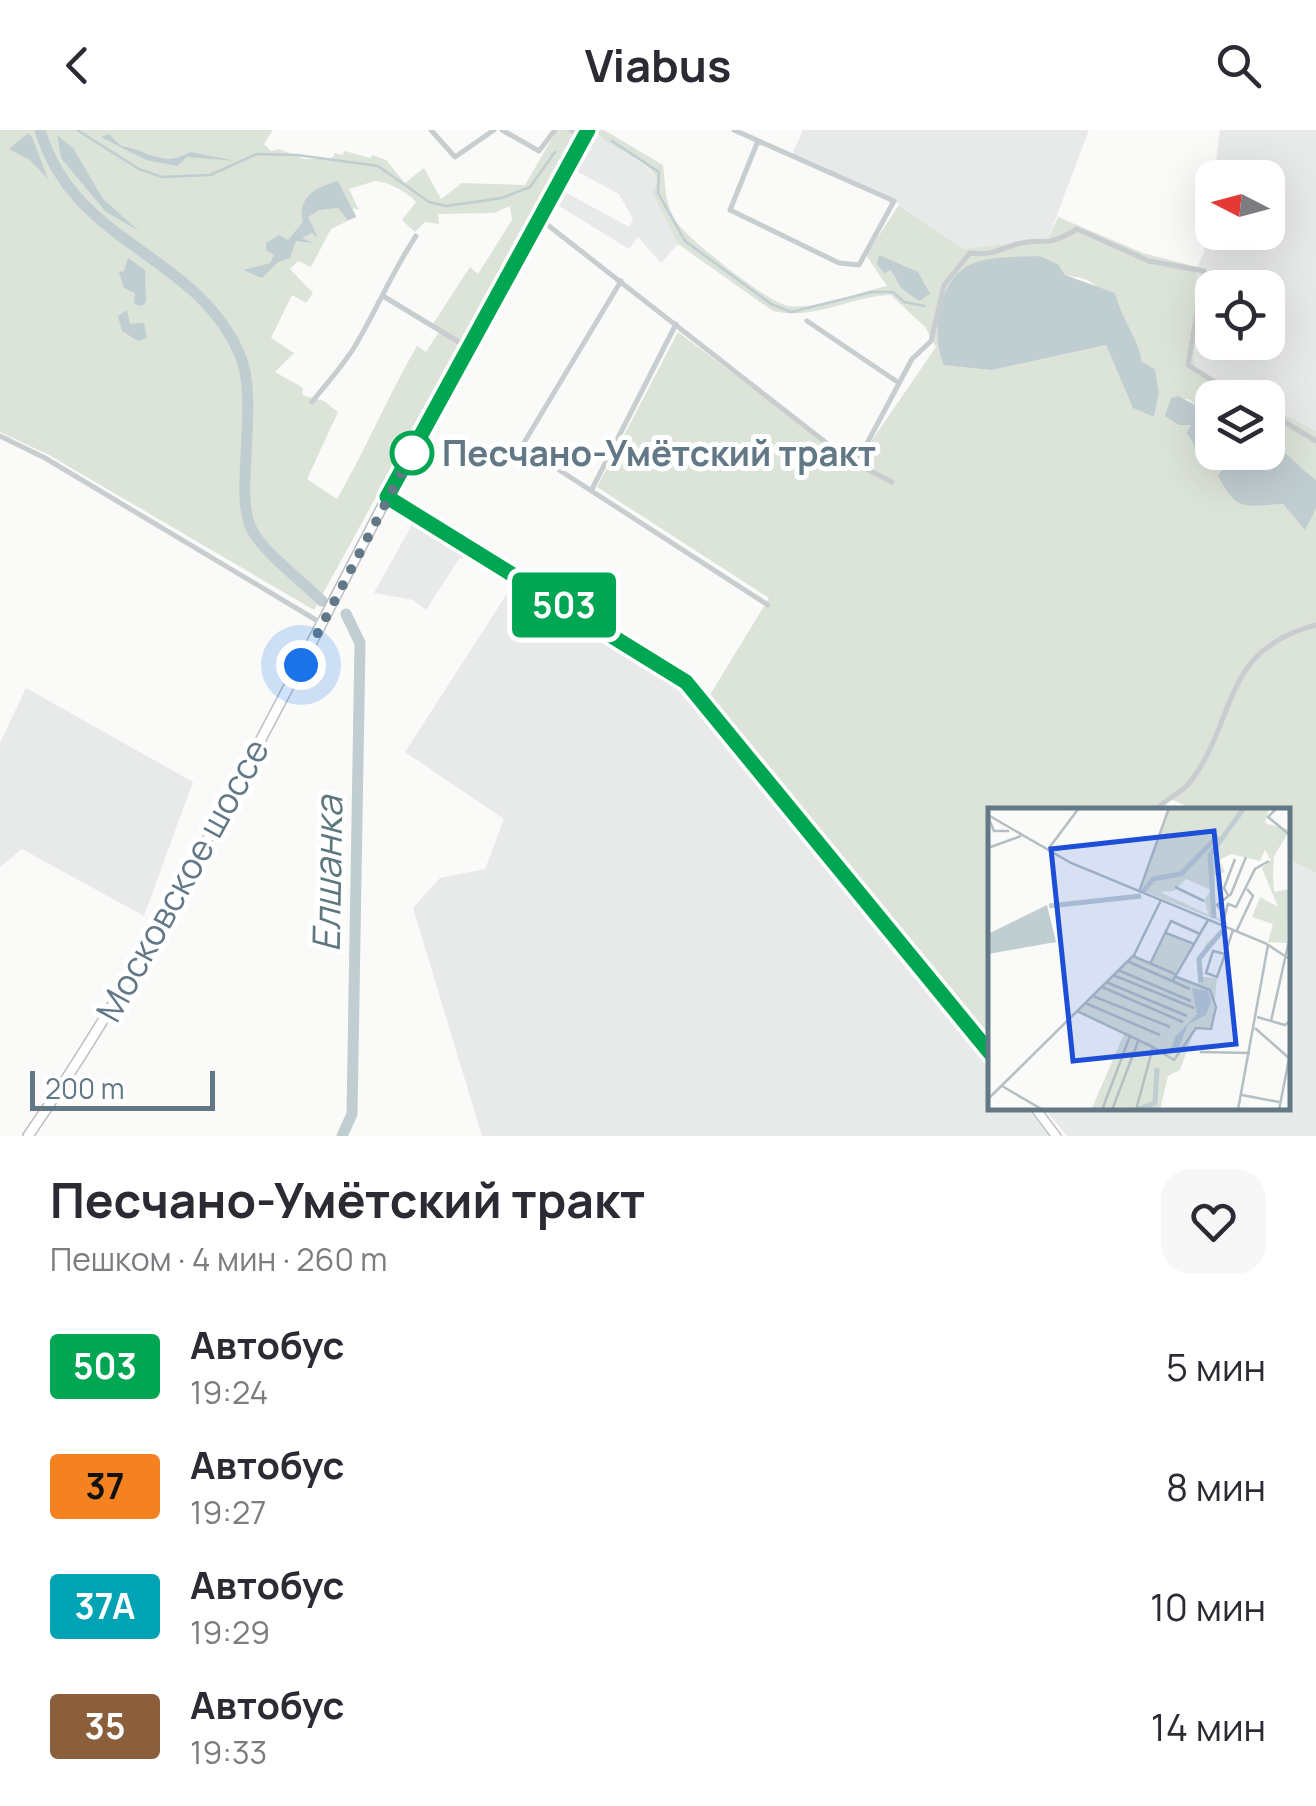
<!DOCTYPE html>
<html lang="ru">
<head>
<meta charset="utf-8">
<style>
	body { margin:0; font-family:Manrope,sans-serif; background:#f7f7f7; color:#2b2b33; height:100vh; display:flex; flex-direction:column; font-size:38px; white-space:nowrap }
	* { box-sizing:border-box; margin:0 }
	p { font-size:32px; color:#7c7c81 }
	.icon { flex:none; width:55px; height:55px; fill:none; stroke:currentColor; stroke-width:2; stroke-linecap:round; stroke-linejoin:round }
	.map { position:relative; height:1006px; overflow:hidden }
	.details { display:flex; flex-direction:column; background:#fff; flex:1 }
	.details>* { flex:none }
	.badge { padding:0 20px; border-radius:8px; font-size:35px; line-height:65px }
	.needle { width:65px; rotate:276deg }
	.controls { position:absolute; left:1195px; top:30px; display:grid; gap:20px }
	.controls a { display:grid; place-items:center; width:90px; height:90px; border-radius:20px; background:#fff; box-shadow:0 10px 40px #0002; font-size:50px }
	.scale { position:absolute; left:30px; bottom:25px; width:185px; box-sizing:border-box; padding-left:10px; border:5px solid #627886; border-top:0; font-size:28px; line-height:35px; white-space:nowrap; color:#627886; -webkit-text-stroke:8px #fff; paint-order:stroke }
	.you { position:absolute; width:50px; height:50px; margin:-25px; border:8px solid #fff; border-radius:50%; background:#1a73e8; box-shadow:0 0 0 15px #1a73e833 }
	.map>.badge { position:absolute; translate:-50% -50%; box-shadow:0 0 0 5px #fff }
	.round { display:grid; place-items:center; flex:none; width:105px; height:105px; border-radius:30px; background:#f7f7f7 }
	.summary { display:flex; align-items:center; justify-content:space-between; height:170px; padding:0 50px }
	h1 { font-size:48px; font-weight:700; line-height:75px }
	ul { padding:0; list-style:none }
	li { display:flex; align-items:center; gap:30px; height:120px; padding:0 50px }
	li div { flex:1 }
	li b { display:block; font-size:38px }
	li em { font-style:normal }
	li .badge { min-width:110px; font-weight:700; text-align:center }
	header { display:flex; justify-content:space-between; align-items:center; height:130px; padding:0 50px; background:#fff; font-size:45px; font-weight:700 }
	.map>svg:first-child { display:block }
	.built { fill:#e8eae9; fill-rule:evenodd }
	.green { fill:#dce3d8; fill-rule:evenodd }
	.water { fill:#c0cdd1 }
	.lines { fill:none; stroke-linecap:round; stroke-linejoin:round }
	.stream { stroke:#c0cdd1; stroke-width:2.5 }
	.river { stroke:#c0cdd1; stroke-width:11 }
	.secondary-casing { stroke:#b9c0c5; stroke-width:11 }
	.primary-casing { stroke:#bac0c3; stroke-width:12 }
	.minor { stroke:#c8cdd0; stroke-width:5 }
	.secondary { stroke:#fff; stroke-width:8 }
	.primary { stroke:#fff; stroke-width:9 }
	.line-casing { stroke:#fff; stroke-width:22 }
	.line { stroke:#00a651; stroke-width:15 }
	.walk { stroke:#627886; stroke-width:10; stroke-dasharray:0 18 }
	.stop-dot { fill:#fff; stroke:#00a651; stroke-width:5 }
	.labels { text-anchor:middle; dominant-baseline:central; stroke-width:10; stroke-linejoin:round; paint-order:stroke }
	.stop-label { font-size:35px; font-weight:bold; fill:#627886; stroke:#fff; text-anchor:start }
	.street-label { font-size:35px; fill:#627886; stroke:#fff }
	.water-label { font-size:38px; font-style:italic; fill:#5d777e; stroke:#fff }
	.inset-river { fill:none; stroke:#c0cdd1; stroke-width:5 }
	.inset-road { fill:none; stroke:#b4bec3; stroke-width:2.5 }
	.view { fill:#1d4ed8; fill-opacity:0.15; stroke:#1d4ed8; stroke-width:5 }
	.inset-edge { fill:none; stroke:#627886; stroke-width:5 }
</style>
</head>
<body>
<header><svg class="icon" aria-label="back" viewBox="0 0 24 24"><path d="M15 5l-7 7 7 7"/></svg>Viabus<svg class="icon" aria-label="search" viewBox="0 0 24 24"><circle cx="10" cy="10" r="6"/><path d="M15 15l6 6"/></svg></header>
<div class="map">
<svg width="1316" height="1006" viewBox="0 0 1316 1006">
	<rect width="100%" height="100%" fill="#fafaf8"/>
	<path class="built" d="M 803,0 L 1089,0 L 1048,109 L 963,119 L 894,71 L 792,25 Z
		M 1220,0 L 1316,0 L 1316,301 L 1268,276 L 1268,268 L 1252,267 L 1194,238 L 1197,137 L 1204,123 L 1212,56 L 1212,102 L 1268,102 L 1268,48 L 1214,47 ZM 1212,158 L 1268,158 L 1268,212 L 1212,212 Z
		M 593,3 L 637,26 L 658,50 L 678,114 L 661,133 L 638,107 L 629,119 L 556,74 L 563,61 L 629,97 L 633,89 L 619,64 L 574,40 Z
		M 414,391 L 470,426 L 459,429 L 426,480 L 413,470 L 374,463 Z
		M 512,456 L 655,546 L 666,543 L 696,567 L 991,932 L 991,978 L 1028,979 L 1049,1006 L 482,1006 L 413,778 L 440,748 L 485,739 L 504,689 L 405,622 Z
		M 26,558 L 193,652 L 144,786 L 22,719 L 0,737 L 0,613 Z
		M 1289,729 L 1316,743 L 1316,1006 L 1067,1006 L 1045,979 L 1288,978 Z"/>
	<path class="green" d="M 0,0 L 273,0 L 264,14 L 271,21 L 279,19 L 304,29 L 331,29 L 335,23 L 342,25 L 345,21 L 370,28 L 373,25 L 386,30 L 405,53 L 424,38 L 441,69 L 462,53 L 525,55 L 557,0 L 577,0 L 314,480 L 49,325 L 0,302 ZM 375,51 C 387,51 409,63 416,72 L 402,90 L 415,102 L 425,92 L 439,94 L 438,84 L 494,83 L 510,76 L 512,90 L 478,144 L 470,137 L 431,197 L 439,202 L 426,222 L 417,216 C 386,270 368,315 337,369 L 307,349 L 338,282 L 324,271 L 302,265 L 303,258 L 275,242 L 294,223 L 271,208 L 292,165 L 306,173 L 313,163 L 290,139 L 298,131 L 311,137 L 331,99 L 356,87 L 353,78 L 359,80 L 349,59 Z
		M 595,0 L 604,0 L 663,35 C 666,58 664,74 678,94 C 690,110 769,174 789,176 C 822,179 855,163 887,156 L 866,125 L 899,75 L 963,119 L 1048,109 L 1058,87 L 1143,123 L 1197,137 L 1194,238 L 1252,267 L 1212,268 L 1212,287 L 1188,269 L 1171,268 L 1192,295 L 1195,316 L 1276,374 L 1283,374 L 1305,399 L 1316,379 L 1316,743 L 1289,729 L 1288,681 L 1196,681 L 1169,668 L 1162,681 L 991,681 L 991,914 L 708,568 L 769,468 L 597,357 L 678,202 L 855,335 L 936,217 L 925,197 L 891,165 C 850,166 815,191 773,181 L 678,114 L 653,63 L 658,50 C 643,23 604,17 595,0 ZM 1040,126 L 1058,134 L 1065,145 C 1072,147 1083,147 1089,151 C 1112,166 1138,206 1142,233 L 1155,239 L 1159,263 L 1154,287 L 1133,277 L 1106,215 L 992,240 L 970,135 Z
		M 1268,276 L 1316,301 L 1316,350 L 1268,319 Z"/>
	<path class="water" d="M 28,3 L 32,7 L 48,49 L 30,30 L 9,19 Z
		M 109,4 L 121,16 C 147,19 162,39 190,22 L 236,31 L 187,27 L 177,36 L 146,30 L 101,7 Z
		M 57,5 L 73,18 L 103,69 L 139,101 L 106,82 L 61,28 Z
		M 338,51 L 356,87 L 348,90 L 338,78 L 319,80 L 308,87 L 318,108 L 312,103 L 302,108 L 313,113 L 296,111 L 290,128 L 278,132 L 262,148 L 243,140 L 270,133 L 274,125 L 266,120 L 266,113 L 279,105 L 288,110 L 303,92 C 297,67 316,57 338,51 Z
		M 879,125 L 918,142 L 930,164 L 919,171 L 901,158 L 891,140 L 884,143 L 877,134 Z
		M 1040,126 L 1058,134 L 1065,145 L 1115,163 C 1121,189 1138,207 1142,232 L 1155,239 L 1159,263 L 1154,287 L 1133,278 L 1106,215 L 992,240 L 944,235 C 931,207 937,152 969,135 C 987,126 1020,127 1040,126 Z
		M 128,128 L 145,140 L 146,172 L 142,176 L 134,174 L 135,163 L 124,158 L 119,142 L 124,141 Z
		M 127,180 L 130,194 L 144,193 L 147,208 L 138,211 L 122,201 L 118,186 Z
		M 1178,266 L 1211,283 L 1212,322 L 1244,323 L 1248,330 C 1287,310 1284,326 1316,350 L 1316,379 L 1305,400 L 1283,374 C 1245,375 1238,384 1218,346 L 1225,335 L 1195,316 L 1187,303 L 1191,295 L 1179,295 L 1165,286 L 1171,268 Z"/>
	<g class="lines">
		<path class="stream" d="M 77,0 L 139,39 L 162,47 L 210,45 L 257,24 L 297,25 L 378,36 L 429,72 L 446,76 L 502,68 L 530,57 L 555,22
			M 612,11 L 659,42 L 658,63 L 685,111 L 771,174 L 791,182 L 872,162 L 893,162 L 904,172 L 924,176"/>
		<path class="river" d="M 40,0 C 74,116 196,122 240,225 C 260,271 233,366 252,400 C 264,423 303,452 322,471
			M 342,1006 L 352,984 L 360,513 L 346,484"/>
		<g class="secondary-casing">
			<path id="secondary" d="M 387,367 L 686,552 L 991,924
				M 1035,978 L 1056,1006"/>
		</g>
		<g class="primary-casing">
			<path id="primary" d="M 28,1006 C 158,817 261,609 367,406 C 437,269 514,135 588,0"/>
		</g>
		<path class="minor" d="M 431,0 L 455,27 L 494,0
			M 502,0 L 539,21 L 555,0
			M 571,0 L 584,7
			M 734,0 L 894,71 L 859,135 L 839,133 L 730,80 L 758,11
			M 540,89 L 847,329 L 892,352
			M 621,151 L 522,316 L 768,475
			M 383,166 L 467,217
			M 807,191 L 899,253
			M 312,272 C 326,254 343,236 355,216 C 377,179 392,142 416,106
			M 1268,282 L 1316,311
			M 0,306 L 45,328 L 321,493
			M 856,334 L 912,229 L 931,211 L 944,155 L 970,123 C 991,126 997,120 1017,114 C 1045,106 1043,120 1077,99 L 1149,131 L 1204,141 L 1188,235 L 1240,268
			M 592,359 L 676,194
			M 1156,681 C 1166,666 1181,665 1191,651 C 1238,588 1220,520 1316,495"/>
		<use href="#secondary" class="secondary"/>
		<use href="#primary" class="primary"/>
	</g>
	<g class="lines">
		<g class="line-casing">
			<path id="line" d="M 588,0 L 387,367 L 686,552 L 991,924"/>
		</g>
		<use href="#line" class="line"/>
		<path class="walk" d="M 301,535 L 412,323"/>
	</g>
	<circle class="stop-dot" cx="412" cy="323" r="20"/>
	<g class="labels">
		<g class="stop-label">
			<text x="442" y="323">Песчано-Умётский тракт</text>
		</g>
		<g class="street-label">
			<text transform="translate(182 750) rotate(-61)">Московское шоссе</text>
		</g>
		<g class="water-label">
			<text transform="translate(326 744) rotate(-89)">Елшанка</text>
		</g>
	</g>
	<g transform="translate(988 678)">
		<rect width="302" height="302" fill="#fafaf8"/>
		<path d="M 182,0 L 281,0 L 277,15 L 302,22 L 286,48 L 285,65 L 286,84 L 302,81 L 299,135 L 280,134 L 285,116 L 264,109 L 272,89 L 290,99 L 274,60 L 283,52 L 277,42 L 272,53 L 243,46 L 231,52 L 237,64 L 227,67 L 225,108 L 247,119 L 153,82 ZM 198,71 L 223,82 L 216,92 L 221,107 L 172,84 L 186,83 ZM 236,120 L 231,131 L 222,135 L 211,154 L 215,169 L 229,170 L 224,219 L 207,221 L 192,262 L 180,268 L 172,302 L 103,302 L 137,224 L 91,203 L 146,148 L 163,155 L 178,126 L 204,137 L 186,167 L 210,176 L 209,152 L 219,135 Z" fill="#dce3d8" fill-rule="evenodd"/>
		<path d="M 59,97 L 68,134 L 0,146 L 0,126 ZM 204,180 L 220,183 L 223,194 L 218,207 L 200,216 L 189,245 L 183,241 L 187,229 L 209,206 Z" fill="#c0cdd1"/>
		<path class="inset-river" d="M 155,84 L 165,71 L 193,66 L 230,28M 61,98 L 153,88M 226,110 L 222,47 L 256,0M 213,174 L 211,151 L 234,123M 151,301 L 167,295 L 169,260"/>
		<path class="inset-road" d="M 289,0 L 280,9 L 303,28M 0,7 L 83,55 L 277,135 L 303,152M 0,9 L 6,23 L 21,23M 0,40 L 33,28M 61,40 L 91,0M 187,79 L 216,93M 151,84 L 181,0M 241,89 L 236,80 L 247,51M 234,103 L 229,97 L 243,86 L 258,49M 234,118 L 240,96 L 248,99 L 267,61 L 281,53M 248,124 L 265,88 L 259,81M 178,125 L 206,136M 237,146 L 225,143 L 218,165 L 229,169 L 235,152 L 245,122M 145,148 L 187,166M 139,153 L 202,181M 162,156 L 183,113 L 212,126M 130,162 L 203,193M 125,167 L 206,200M 118,174 L 199,208M 184,174 L 220,112M 114,179 L 195,214M 105,188 L 182,219M 97,195 L 172,227M 89,203 L 165,239M 269,209 L 297,217 L 303,212M 283,213 L 303,124M 267,220 L 302,251M 165,239 L 186,252 L 208,220 L 223,221 L 228,199 L 222,182 L 186,168M 212,244 L 262,245M 14,278 L 55,302M 254,287 L 291,294M 0,291 L 146,147 L 173,92M 114,302 L 142,228M 124,302 L 151,231M 148,302 L 165,239M 250,302 L 280,137M 291,302 L 301,251"/>
		<path class="view" d="M 226,23 L 248,236 L 85,253 L 63,41 Z"/>
		<rect width="302" height="302" class="inset-edge"/>
	</g>
</svg>
<div class="controls">
<a><svg class="needle" viewBox="-14 -14 28 28"><path d="M0-13l5 13h-10z" fill="#e53935"/><path d="M0 13l5-13h-10z" fill="#7c7c81"/></svg></a>
<a><svg class="icon" aria-label="locate" viewBox="0 0 24 24"><circle cx="12" cy="12" r="6"/><path d="M12 2v4M12 18v4M2 12h4M18 12h4"/></svg></a>
<a><svg class="icon" aria-label="layers" viewBox="0 0 24 24"><path d="M12 4l9 5-9 5-9-5zM3 14l9 5 9-5"/></svg></a>
</div>
<div class="scale">200 m</div>
<div class="you" style="left:301px;top:535px"></div>
<b class="badge" style="left:564px;top:475px;background:#00a651;color:#fff">503</b>
</div>
<section class="details">
<div class="summary"><div><h1>Песчано-Умётский тракт</h1><p>Пешком · 4 мин · 260 m</p></div><a class="round"><svg class="icon" aria-label="heart" viewBox="0 0 24 24"><path d="M12 20l-8-8c-3-5 5-10 8-4 3-6 11-1 8 4z"/></svg></a></div>
<ul>
<li><span class="badge" style="background:#00a651;color:#fff">503</span><div><b>Автобус</b><p>19:24</p></div><em>5 мин</em></li>
<li><span class="badge" style="background:#f58220;color:#111">37</span><div><b>Автобус</b><p>19:27</p></div><em>8 мин</em></li>
<li><span class="badge" style="background:#00a3b4;color:#fff">37А</span><div><b>Автобус</b><p>19:29</p></div><em>10 мин</em></li>
<li><span class="badge" style="background:#8b5e3c;color:#fff">35</span><div><b>Автобус</b><p>19:33</p></div><em>14 мин</em></li>
</ul>
</section>
</body>
</html>
